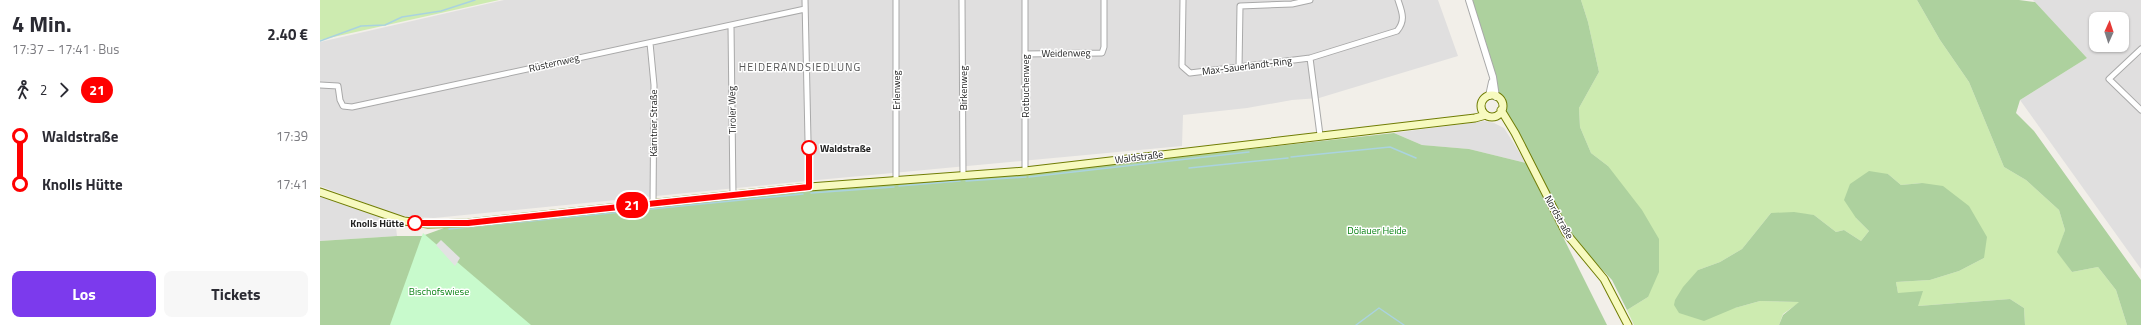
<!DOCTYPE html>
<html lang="de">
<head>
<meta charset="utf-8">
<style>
	body { margin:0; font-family:"Titillium Web",sans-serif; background:#f7f7f7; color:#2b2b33; height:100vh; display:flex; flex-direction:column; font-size:15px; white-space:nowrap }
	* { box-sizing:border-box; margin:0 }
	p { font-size:13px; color:#7c7c81 }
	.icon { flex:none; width:22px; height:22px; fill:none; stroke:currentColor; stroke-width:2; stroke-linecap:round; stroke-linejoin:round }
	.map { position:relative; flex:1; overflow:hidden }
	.panel { display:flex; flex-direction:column; background:#fff; width:320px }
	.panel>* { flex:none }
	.badge { padding:0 8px; border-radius:13px; font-size:14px; line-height:26px }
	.needle { width:26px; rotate:3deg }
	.tools { position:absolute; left:1769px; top:12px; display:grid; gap:8px }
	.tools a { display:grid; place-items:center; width:40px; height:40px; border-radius:8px; background:#fff; box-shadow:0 1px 3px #0004; font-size:20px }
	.map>.badge { position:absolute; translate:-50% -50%; box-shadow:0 0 0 2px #fff }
	.legs { display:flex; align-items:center; gap:6px; height:44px; padding:0 12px; font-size:13px }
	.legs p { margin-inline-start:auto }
	.head { display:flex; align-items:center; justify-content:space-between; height:68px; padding:0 12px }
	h1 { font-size:22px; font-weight:700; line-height:30px }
	.cta { display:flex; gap:8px; margin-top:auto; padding:8px 12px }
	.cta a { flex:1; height:46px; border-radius:8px; background:#7c3aed; color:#fff; font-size:16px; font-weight:700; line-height:46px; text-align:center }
	.cta a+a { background:#f7f7f7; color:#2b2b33 }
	ul { padding:0 12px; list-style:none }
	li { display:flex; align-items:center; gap:14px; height:48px; font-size:15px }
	li i { display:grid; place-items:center; width:6px; height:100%; margin:0 5px; background:currentColor }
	li i::after { content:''; width:10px; height:10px; margin:-5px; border:3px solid; border-radius:50%; background:#fff }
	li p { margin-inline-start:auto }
	li:first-child i { background:linear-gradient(#0000 50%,currentColor 0) }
	li:last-child i { background:linear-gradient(currentColor 50%,#0000 0) }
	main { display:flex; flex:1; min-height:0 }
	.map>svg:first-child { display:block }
	.residential { fill:#e0dfdf; fill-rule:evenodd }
	.grass { fill:#cdebb0 }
	.forest { fill:#add19e }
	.park { fill:#c8facc }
	.parking { fill:#e2e2e2 }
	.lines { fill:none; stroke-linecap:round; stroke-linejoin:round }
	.stream { stroke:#aad3df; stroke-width:1.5 }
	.minor-casing { stroke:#a9a9a9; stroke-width:7 }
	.tertiary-casing { stroke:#a9a9a9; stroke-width:8 }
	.secondary-casing { stroke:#707d05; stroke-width:9 }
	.minor { stroke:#fff; stroke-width:5 }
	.tertiary { stroke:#fff; stroke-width:6 }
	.secondary { stroke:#f7fabf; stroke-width:7 }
	.line-1-casing { stroke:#fff; stroke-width:9 }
	.line-1 { stroke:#f00; stroke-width:6 }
	.stop-1-dot { fill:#fff; stroke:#f00; stroke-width:2 }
	.labels { text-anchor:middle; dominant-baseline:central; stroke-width:3; stroke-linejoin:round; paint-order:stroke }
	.street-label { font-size:10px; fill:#222; stroke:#fff }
	.stop-label { font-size:10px; font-weight:bold; fill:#222; stroke:#fff; text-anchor:start }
	.park-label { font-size:10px; fill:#0c8416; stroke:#fff }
	.neighbourhood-label { font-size:11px; letter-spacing:1px; fill:#555; stroke:#fff }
</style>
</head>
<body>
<main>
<section class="panel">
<div class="head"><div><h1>4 Min.</h1><p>17:37 – 17:41 · Bus</p></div><b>2.40 €</b></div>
<div class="legs"><svg class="icon" aria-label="walk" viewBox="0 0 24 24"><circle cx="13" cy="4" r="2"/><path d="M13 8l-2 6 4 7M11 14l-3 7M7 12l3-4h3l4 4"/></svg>2<svg class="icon" aria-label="forward" viewBox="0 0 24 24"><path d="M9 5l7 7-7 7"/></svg><b class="badge" style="background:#f00;color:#fff">21</b></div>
<ul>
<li><i style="color:#f00"></i><b>Waldstraße</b><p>17:39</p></li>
<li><i style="color:#f00"></i><b>Knolls Hütte</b><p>17:41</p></li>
</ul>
<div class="cta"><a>Los</a><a>Tickets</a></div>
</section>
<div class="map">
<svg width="1821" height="325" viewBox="0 0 1821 325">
	<rect width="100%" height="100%" fill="#f2efe9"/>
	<path class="residential" d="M 184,0 L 1118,0 L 1138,56 L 999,98 L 972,100 L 927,108 L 863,115 L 862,146 L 476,182 L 114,218 L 90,217 L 75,214 L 0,186 L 0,42 Z
		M 1713,0 L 1821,0 L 1821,269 L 1700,100 L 1767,58 ZM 1776,19 L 1802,19 L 1802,45 L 1776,45 Z
		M 1165,121 L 1174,123 L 1184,128 L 1206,163 L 1149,149 L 1102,145 L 1074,133 Z
		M 0,192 L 75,219 L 77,236 L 0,241 Z"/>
	<path class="grass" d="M 0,0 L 179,0 L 0,40 Z
		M 1261,0 L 1597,0 L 1620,40 L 1649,82 L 1684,167 L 1706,180 L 1739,210 L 1745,230 L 1738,252 L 1752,272 L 1778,267 L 1796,290 L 1807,325 L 1705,325 L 1704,308 L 1690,299 L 1598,306 L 1578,293 L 1576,282 L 1610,280 L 1639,271 L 1664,258 L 1602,183 L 1581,185 L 1568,174 L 1536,218 L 1549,231 L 1541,241 L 1524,230 L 1516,232 L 1494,215 L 1451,213 L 1422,249 L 1400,262 L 1378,270 L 1415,308 L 1440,301 L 1480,302 L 1463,314 L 1459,325 L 1314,325 L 1307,310 L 1328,297 L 1288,166 L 1271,153 L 1260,127 L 1259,108 L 1279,72 L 1268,22 Z"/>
	<path class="forest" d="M 1149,0 L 1261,0 L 1268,22 L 1279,72 L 1259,108 L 1260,127 L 1271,153 L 1288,166 L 1322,210 L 1339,239 L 1339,272 L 1328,297 L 1307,310 L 1292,280 L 1251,237 L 1186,115 Z
		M 1597,0 L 1699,0 L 1715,2 L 1767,58 L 1700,100 L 1696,113 L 1714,131 L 1821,280 L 1821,325 L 1807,325 L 1796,290 L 1778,267 L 1752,272 L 1737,252 L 1745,230 L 1739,210 L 1706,180 L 1684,167 L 1649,82 L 1620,40 Z
		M 1074,133 L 1102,145 L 1149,149 L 1206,163 L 1287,325 L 0,325 L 0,241 L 77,236 L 102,236 L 124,228 L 483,190 L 706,174 Z
		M 1549,171 L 1568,174 L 1581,185 L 1602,183 L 1623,186 L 1649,206 L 1667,237 L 1664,258 L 1639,271 L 1610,280 L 1576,282 L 1578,293 L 1603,291 L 1598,306 L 1690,299 L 1704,308 L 1705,325 L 1459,325 L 1463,315 L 1479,302 L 1440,301 L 1415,308 L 1384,321 L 1359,313 L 1354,305 L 1355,300 L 1363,287 L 1378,270 L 1400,262 L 1422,249 L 1451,213 L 1474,212 L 1494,215 L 1516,232 L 1524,230 L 1541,241 L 1549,231 L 1536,218 L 1524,200 L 1530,184 Z"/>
	<path class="park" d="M 103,233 L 211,325 L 70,325 Z"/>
	<path class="parking" d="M 121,240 L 140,258 L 135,266 L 116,245 Z"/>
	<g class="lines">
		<path class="stream" d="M 0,41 L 41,26 L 65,25 L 82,17 L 121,11 L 155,0
			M 971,157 L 1070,147 L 1096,158
			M 869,168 L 968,158
			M 709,177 L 929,152
			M 646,181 L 706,177
			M 579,186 L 640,181
			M 491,193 L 574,187
			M 129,229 L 483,194
			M 1036,325 L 1059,308 L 1084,325"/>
		<g class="minor-casing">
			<path id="minor" d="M 485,0 L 489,187
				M 576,0 L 576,180
				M 642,0 L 643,176
				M 705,0 L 705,171
				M 863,0 L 862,66 L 870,73 L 990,58 L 1077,31 C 1086,20 1082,12 1078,0
				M 411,26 L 413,195
				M 330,43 L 334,85 L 333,203
				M 1821,49 L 1789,79 L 1821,110
				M 705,54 L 782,53 L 784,47 L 784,0
				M 990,58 L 1000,135
				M 919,68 L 920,6 L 972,4 L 990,0
				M 0,85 L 18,86 L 20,100 L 23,106 L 32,107 L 485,9"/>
		</g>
		<g class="tertiary-casing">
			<path id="tertiary" d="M 1149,0 L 1173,77 L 1176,97
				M 1169,96 L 1172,82"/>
		</g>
		<g class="secondary-casing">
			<path id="secondary" d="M1161 106a11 11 0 1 1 22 0a11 11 0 1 1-22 0Z
				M 1181,110 L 1195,133 L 1246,233 L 1284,279 L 1308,325
				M 0,192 L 84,221 L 108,224 L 148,223 L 489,187 L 705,171 L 1155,118 L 1166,115"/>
		</g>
		<use href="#minor" class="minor"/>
		<use href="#tertiary" class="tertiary"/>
		<use href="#secondary" class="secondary"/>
	</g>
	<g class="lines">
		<g class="line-1-casing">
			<path id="line-1" d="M 95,223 L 148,223 L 489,187 L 489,148"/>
		</g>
		<use href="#line-1" class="line-1"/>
	</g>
	<g class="stop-1-dot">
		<circle cx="489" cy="148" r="7"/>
		<circle cx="95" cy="223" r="7"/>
	</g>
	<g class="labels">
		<g class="street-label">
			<text transform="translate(746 53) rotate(-1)">Weidenweg</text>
			<text transform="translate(234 63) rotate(-13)">Rüsternweg</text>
			<text transform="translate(927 66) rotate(-7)">Max-Sauerlandt-Ring</text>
			<text transform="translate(705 86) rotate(-90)">Rotbuchenweg</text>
			<text transform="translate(643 88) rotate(-90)">Birkenweg</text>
			<text transform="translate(576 90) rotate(-90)">Erlenweg</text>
			<text transform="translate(412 110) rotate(-91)">Tiroler Weg</text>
			<text transform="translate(333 123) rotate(-90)">Kärntner Straße</text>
			<text transform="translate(819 157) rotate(-7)">Waldstraße</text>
			<text transform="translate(1239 217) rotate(61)">Nordstraße</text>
		</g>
		<g class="stop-label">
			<text x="500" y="148">Waldstraße</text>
			<text x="84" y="223" text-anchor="end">Knolls Hütte</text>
		</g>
		<g class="park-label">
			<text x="1057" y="230">Dölauer Heide</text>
			<text x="119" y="291">Bischofswiese</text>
		</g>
		<g class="neighbourhood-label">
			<text x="480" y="67">HEIDERANDSIEDLUNG</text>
		</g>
	</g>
</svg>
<div class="tools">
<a><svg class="needle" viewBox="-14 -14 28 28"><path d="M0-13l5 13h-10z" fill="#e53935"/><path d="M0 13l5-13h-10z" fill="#7c7c81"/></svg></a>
</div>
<b class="badge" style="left:312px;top:205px;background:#f00;color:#fff">21</b>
</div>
</main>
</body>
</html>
